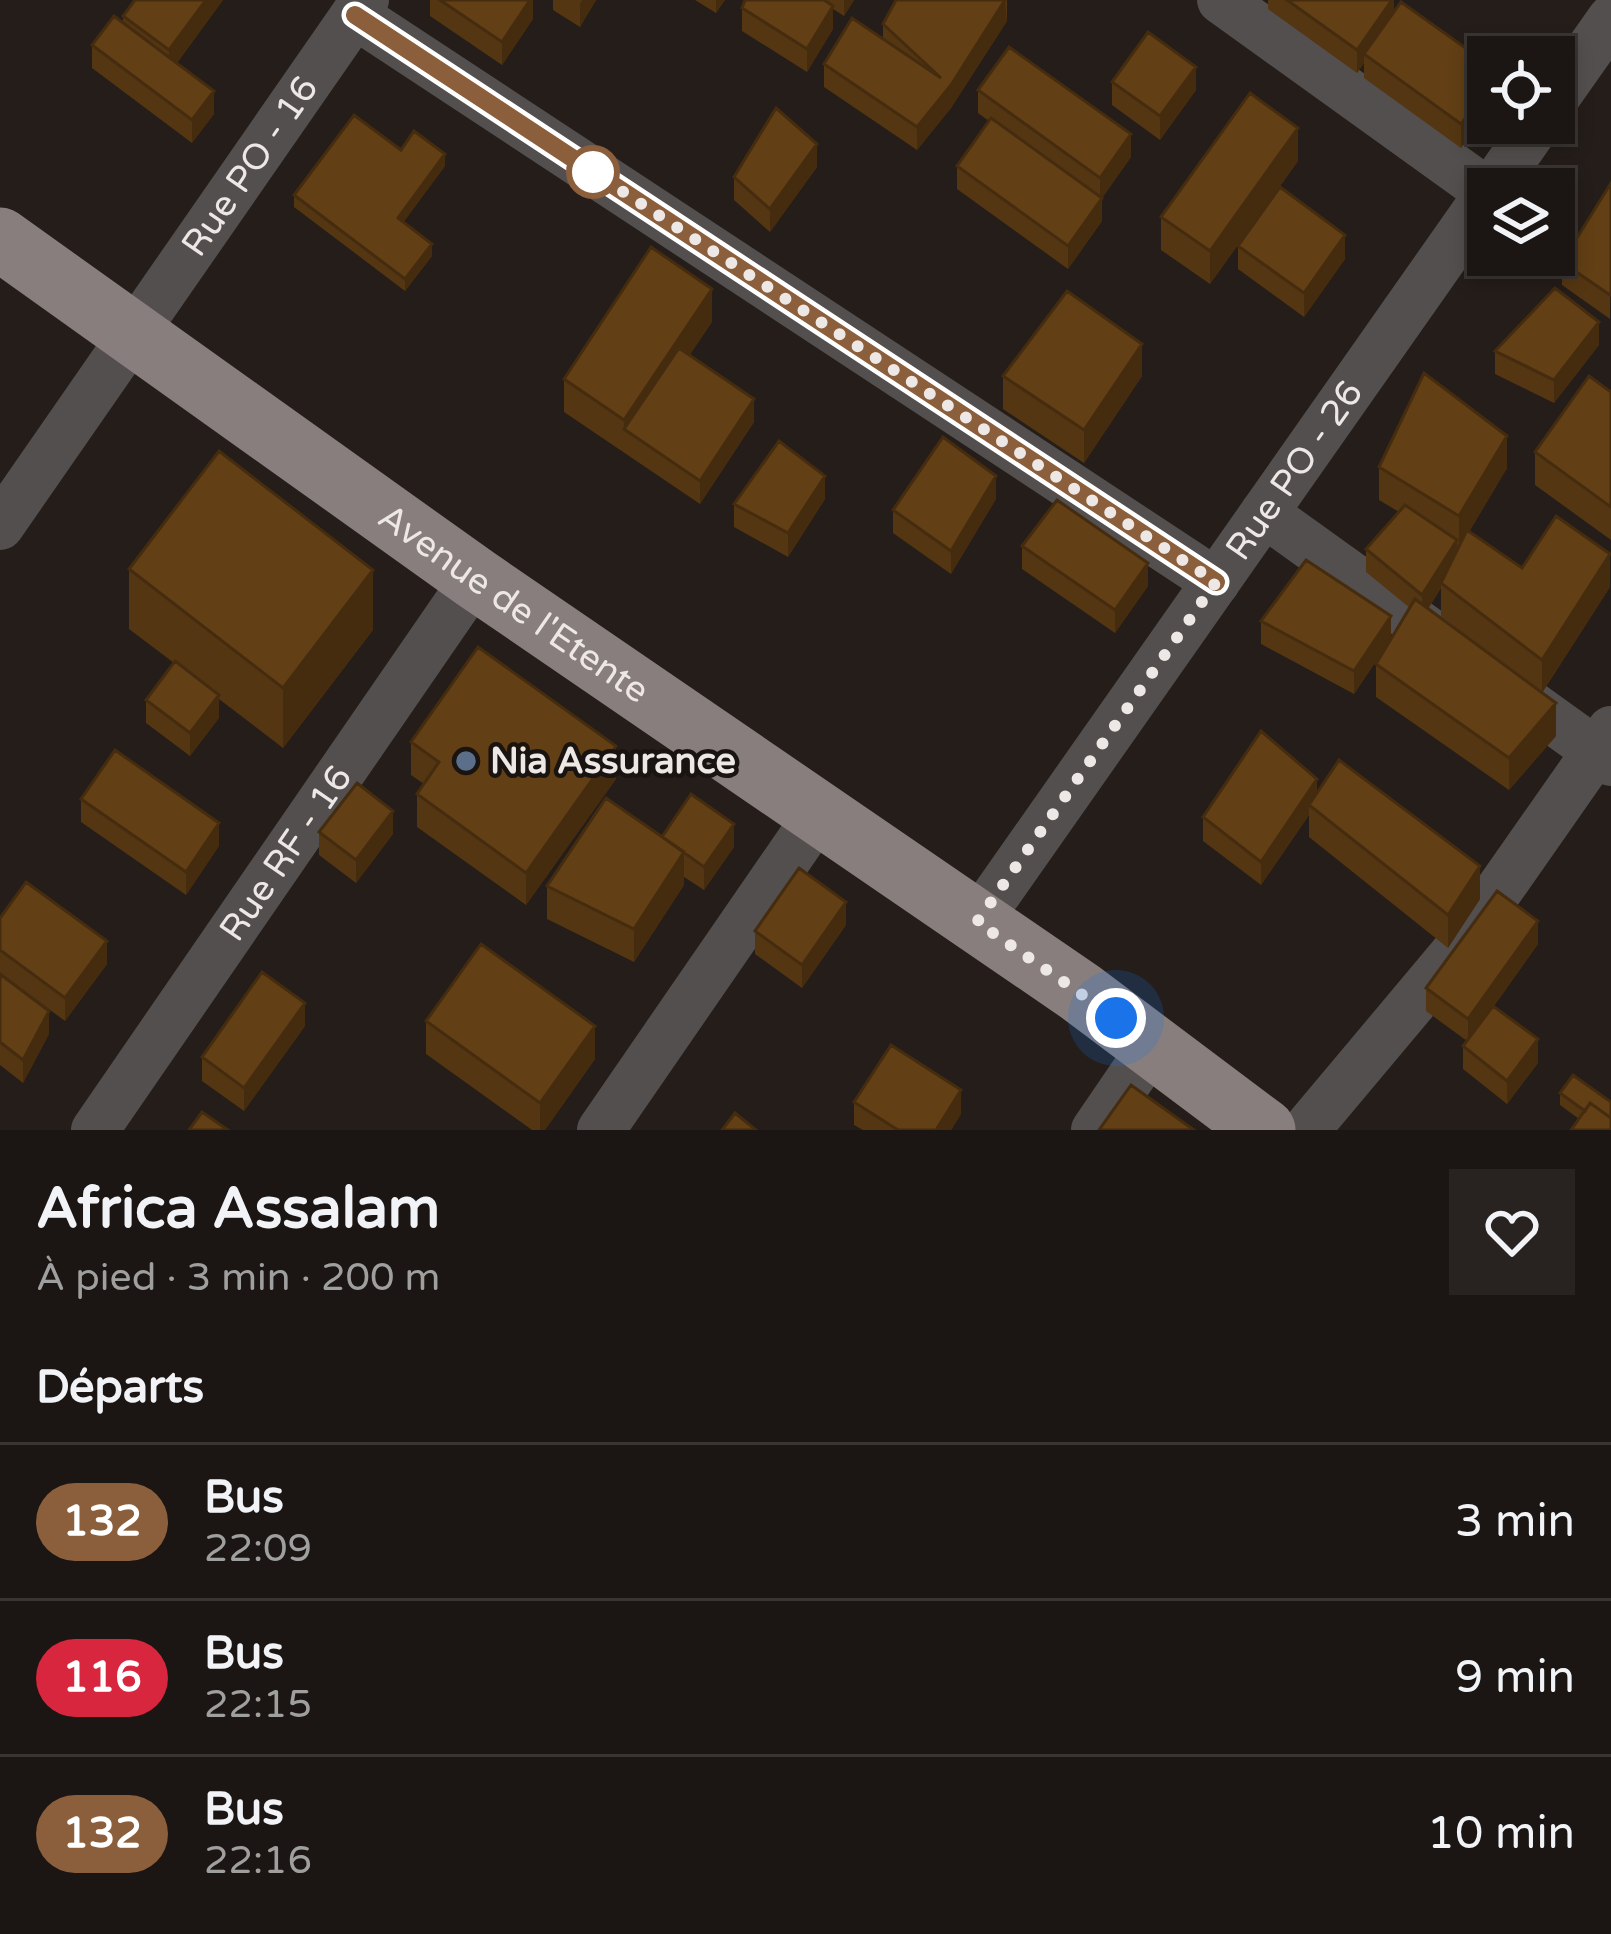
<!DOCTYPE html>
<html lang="fr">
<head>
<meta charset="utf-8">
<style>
	body { margin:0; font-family:"Varela Round",sans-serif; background:#282321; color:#f1f3f6; height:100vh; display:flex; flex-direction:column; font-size:45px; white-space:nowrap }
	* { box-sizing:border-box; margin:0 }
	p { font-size:39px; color:#a09fa0 }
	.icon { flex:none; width:66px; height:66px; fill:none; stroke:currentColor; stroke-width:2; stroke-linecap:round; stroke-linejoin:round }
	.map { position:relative; height:1130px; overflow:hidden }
	.drawer { display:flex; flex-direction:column; background:#1b1613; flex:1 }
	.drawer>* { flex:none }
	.badge { padding:0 24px; border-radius:39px; font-size:42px; line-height:78px }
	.tools { position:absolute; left:1467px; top:36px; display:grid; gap:24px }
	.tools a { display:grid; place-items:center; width:108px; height:108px; border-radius:0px; background:#1b1613; box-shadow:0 6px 18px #0003,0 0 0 3px #393533; font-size:60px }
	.you { position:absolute; width:60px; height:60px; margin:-30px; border:9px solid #fff; border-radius:50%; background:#1a73e8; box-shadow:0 0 0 18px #1a73e833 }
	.map>.badge { position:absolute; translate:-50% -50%; box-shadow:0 0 0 6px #fff }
	h2 { padding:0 36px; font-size:45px; line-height:108px }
	.round { display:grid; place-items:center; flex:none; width:126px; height:126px; border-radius:0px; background:#282321 }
	.headline { display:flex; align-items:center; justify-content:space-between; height:204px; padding:0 36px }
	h1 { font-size:57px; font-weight:700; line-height:90px }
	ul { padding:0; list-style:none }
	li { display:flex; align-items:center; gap:36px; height:156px; padding:0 36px; border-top:3px solid #393533 }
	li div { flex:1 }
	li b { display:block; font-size:45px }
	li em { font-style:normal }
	li .badge { min-width:132px; font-weight:700; text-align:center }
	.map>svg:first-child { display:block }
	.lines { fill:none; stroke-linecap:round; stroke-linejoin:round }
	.minor { stroke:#534f4e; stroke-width:48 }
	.major { stroke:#877e7d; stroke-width:63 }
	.wall { fill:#543612; fill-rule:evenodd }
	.shaded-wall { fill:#452c0f }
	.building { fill:#623f15; stroke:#452c0f; stroke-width:3 }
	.line-casing { stroke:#fff; stroke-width:27 }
	.line { stroke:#8b5e3c; stroke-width:18 }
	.walk { stroke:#ede8e5; stroke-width:12; stroke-dasharray:0 21.6 }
	.stop-dot { fill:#fff; stroke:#8b5e3c; stroke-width:6 }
	.service-dot { fill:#5c6f8a; stroke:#1a1410; stroke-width:4.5 }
	.labels { text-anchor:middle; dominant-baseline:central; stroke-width:9; stroke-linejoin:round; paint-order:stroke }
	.street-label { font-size:36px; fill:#ede8e5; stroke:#1a1410 }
	.poi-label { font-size:36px; font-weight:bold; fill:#ede8e5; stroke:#1a1410; text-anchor:start }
</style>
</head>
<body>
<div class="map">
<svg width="1611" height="1130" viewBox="0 0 1611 1130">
	<rect width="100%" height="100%" fill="#241d19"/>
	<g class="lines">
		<g class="minor">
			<path d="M 1221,0 L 1488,192"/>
			<path d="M 355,15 L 1216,582"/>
			<path d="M 1554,100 L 1611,19"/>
			<path d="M 1492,189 L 1538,123"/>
			<path d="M 1264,513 L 1611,762"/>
			<path id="s1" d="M 0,526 L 365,0"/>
			<path id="s2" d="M 977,922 L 1488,194"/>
			<path id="s3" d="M 95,1130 L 475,578"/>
			<path d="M 601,1130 L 820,812"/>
			<path d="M 1095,1130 L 1153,1045"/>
			<path d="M 1306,1130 L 1457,950 L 1611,730"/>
		</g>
		<path class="major" id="s4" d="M 0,239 L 475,578 L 1080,992 L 1264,1130"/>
	</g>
	<path class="wall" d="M 135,0 L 223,0 L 177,63 L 214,114 L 192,143 L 92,68 L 92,45 L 123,23 L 123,16 Z
		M 430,0 L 533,0 L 533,19 L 502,65 L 430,16 Z
		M 553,0 L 596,0 L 580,27 L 553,10 Z
		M 695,0 L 725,0 L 716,13 Z
		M 745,0 L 854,0 L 844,16 L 833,9 L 833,29 L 807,72 L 742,31 L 742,8 Z
		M 1007,0 L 1007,21 L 951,108 L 917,150 L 824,87 L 824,64 L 883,39 L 883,24 Z
		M 1268,0 L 1394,0 L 1394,12 L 1488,64 L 1461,148 L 1364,78 L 1364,63 L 1357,73 L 1268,9 Z
		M 1112,82 L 1196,90 L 1160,140 L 1112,105 Z
		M 978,90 L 1131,157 L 1102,198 L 1102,221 L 1068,269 L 957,189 L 957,166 L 989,121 L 978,113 Z
		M 401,150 L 445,166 L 403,222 L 432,256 L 405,291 L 294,207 L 294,195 Z
		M 1298,161 L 1210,284 L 1161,250 L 1161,217 Z
		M 817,167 L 770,232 L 734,200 L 734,177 Z
		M 1611,183 L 1610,319 L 1562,285 L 1562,262 Z
		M 1238,246 L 1345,259 L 1304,317 L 1238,269 Z
		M 712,322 L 689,355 L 754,422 L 700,504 L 564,412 L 564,379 Z
		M 1599,345 L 1554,403 L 1495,374 L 1495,351 Z
		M 1003,376 L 1142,376 L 1084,463 L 1003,409 Z
		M 1611,392 L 1611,540 L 1535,485 L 1535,452 Z
		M 1379,467 L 1507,468 L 1469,532 L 1522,568 L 1610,587 L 1542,693 L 1556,736 L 1509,790 L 1376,697 L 1376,664 L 1389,642 L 1354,694 L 1261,644 L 1261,621 L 1391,639 L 1410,608 L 1366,572 L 1366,549 L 1399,512 L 1379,500 ZM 1441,588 L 1441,616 L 1516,674 L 1428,609 Z
		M 825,499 L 788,557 L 734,527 L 734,504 Z
		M 996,499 L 951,574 L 893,533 L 893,510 Z
		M 1022,546 L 1148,586 L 1115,633 L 1022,569 Z
		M 129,569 L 373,630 L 283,748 L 219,699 L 219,718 L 190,756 L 146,723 L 146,700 L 174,663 L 129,629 Z
		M 411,742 L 616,779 L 526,905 L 417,827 L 417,794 L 424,784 L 411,775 Z
		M 1317,792 L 1480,899 L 1448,948 L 1309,837 L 1309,815 L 1261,885 L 1203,841 L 1203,817 Z
		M 81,799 L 219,846 L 186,895 L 81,822 Z
		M 319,832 L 393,834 L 356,883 L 319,855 Z
		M 662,837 L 734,847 L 704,890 L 684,877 L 684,885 L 634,962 L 547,919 L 547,886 Z
		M 0,918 L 107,964 L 65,1021 L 0,973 Z
		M 846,925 L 802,988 L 755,954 L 755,931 Z
		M 1538,944 L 1494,1006 L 1538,1063 L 1507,1104 L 1463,1069 L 1463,1046 L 1467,1041 L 1426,1011 L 1426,988 Z
		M 0,974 L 49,1034 L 23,1083 L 0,1065 Z
		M 426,1021 L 595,1059 L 545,1130 L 532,1130 L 426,1054 Z
		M 305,1026 L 244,1111 L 202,1081 L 202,1057 Z
		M 1560,1093 L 1611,1102 L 1579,1119 L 1560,1105 Z
		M 854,1102 L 961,1114 L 951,1130 L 863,1130 L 854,1125 Z"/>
	<path class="shaded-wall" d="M 206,0 L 223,0 L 169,73 L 169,50 Z
		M 530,0 L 533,0 L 533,19 L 502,65 L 502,42 Z
		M 582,0 L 596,0 L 580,27 L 580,4 Z
		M 716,0 L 725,0 L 716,13 Z
		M 844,0 L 854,0 L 844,16 Z
		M 1005,0 L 1007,21 L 951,108 L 917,150 L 917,127 Z
		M 1392,0 L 1394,0 L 1394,21 L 1364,54 L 1364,63 L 1357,73 L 1357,50 Z
		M 833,6 L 833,29 L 807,72 L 807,49 Z
		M 1196,67 L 1196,90 L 1160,140 L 1160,116 Z
		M 1488,86 L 1488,109 L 1461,148 L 1461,124 Z
		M 214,91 L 214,114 L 192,143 L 192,120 Z
		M 1298,128 L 1298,161 L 1210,284 L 1210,251 Z
		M 1131,134 L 1131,157 L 1100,201 L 1100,178 Z
		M 817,144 L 817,167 L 770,232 L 770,209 Z
		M 445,154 L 445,166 L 398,230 L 398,218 Z
		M 1102,198 L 1102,221 L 1068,269 L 1068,246 Z
		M 1345,235 L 1345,259 L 1304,317 L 1304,293 Z
		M 432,244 L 432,256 L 405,291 L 405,279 Z
		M 712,289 L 712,322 L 635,437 L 624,429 L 624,420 Z
		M 1599,322 L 1599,345 L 1554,403 L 1554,380 Z
		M 1142,344 L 1142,376 L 1084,463 L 1084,430 Z
		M 754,399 L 754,422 L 700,504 L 700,481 Z
		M 1507,436 L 1507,468 L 1459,549 L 1459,516 Z
		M 825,476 L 825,499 L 788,557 L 788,533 Z
		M 996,476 L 996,499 L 951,574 L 951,551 Z
		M 1457,540 L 1457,563 L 1441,583 L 1441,588 L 1422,618 L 1422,595 Z
		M 1610,554 L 1610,587 L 1542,693 L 1542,660 Z
		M 1148,563 L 1148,586 L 1115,633 L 1115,610 Z
		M 373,570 L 373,630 L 283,748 L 283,688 Z
		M 1391,616 L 1391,639 L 1354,694 L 1354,671 Z
		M 219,695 L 219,718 L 190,756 L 190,733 Z
		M 1556,703 L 1556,736 L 1509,790 L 1509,758 Z
		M 616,746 L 616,779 L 526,905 L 526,873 Z
		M 1317,779 L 1317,802 L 1309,805 L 1309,815 L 1261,885 L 1261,862 Z
		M 393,811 L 393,834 L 356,883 L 356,860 Z
		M 219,823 L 219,846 L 186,895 L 186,872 Z
		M 734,824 L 734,847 L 704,890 L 704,867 Z
		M 684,852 L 684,885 L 634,962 L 634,929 Z
		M 1480,866 L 1480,899 L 1448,948 L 1448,915 Z
		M 846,902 L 846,925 L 802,988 L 802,965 Z
		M 1538,921 L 1538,944 L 1468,1042 L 1468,1019 Z
		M 107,941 L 107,964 L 65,1021 L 65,998 Z
		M 305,1003 L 305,1026 L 244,1111 L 244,1088 Z
		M 49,1011 L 49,1034 L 23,1083 L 23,1060 Z
		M 595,1026 L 595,1059 L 545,1130 L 540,1130 L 540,1103 Z
		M 1538,1039 L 1538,1063 L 1507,1104 L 1507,1081 Z
		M 961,1090 L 961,1114 L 951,1130 L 936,1130 Z"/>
	<path class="building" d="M 135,0 L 206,0 L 169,50 L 123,16 Z
		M 440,0 L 530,0 L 502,42 Z
		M 745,0 L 824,0 L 833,6 L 807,49 L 742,8 Z
		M 896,0 L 1005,0 L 951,85 L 917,127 L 824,64 L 852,18 L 941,78 L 883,24 Z
		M 1287,0 L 1392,0 L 1357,50 Z
		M 1401,2 L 1488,64 L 1488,86 L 1461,124 L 1364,54 Z
		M 114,16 L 214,91 L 192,120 L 92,45 Z
		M 1148,32 L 1196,67 L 1160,116 L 1112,82 Z
		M 1009,47 L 1131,134 L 1100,178 L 978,90 Z
		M 1250,93 L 1298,128 L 1210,251 L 1161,217 Z
		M 776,108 L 817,144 L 770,209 L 734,177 Z
		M 354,115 L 401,150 L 414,131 L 445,154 L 398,218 L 432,244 L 405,279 L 294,195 Z
		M 991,118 L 1102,198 L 1068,246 L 957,166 Z
		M 1611,183 L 1611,294 L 1610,295 L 1562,262 Z
		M 1280,187 L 1345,235 L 1304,293 L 1238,246 Z
		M 651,247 L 712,289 L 624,420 L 564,379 Z
		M 1555,288 L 1599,322 L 1554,380 L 1495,351 Z
		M 1067,291 L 1142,344 L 1084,430 L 1003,376 Z
		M 679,348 L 754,399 L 700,481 L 624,429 Z
		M 1424,373 L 1507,436 L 1459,516 L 1379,467 Z
		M 1589,376 L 1611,392 L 1611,507 L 1535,452 Z
		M 943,437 L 996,476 L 951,551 L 893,510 Z
		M 779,441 L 825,476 L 788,533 L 734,504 Z
		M 219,451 L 373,570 L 283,688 L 129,569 Z
		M 1057,500 L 1148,563 L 1115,610 L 1022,546 Z
		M 1405,505 L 1457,540 L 1422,595 L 1366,549 Z
		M 1556,516 L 1610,554 L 1542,660 L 1441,583 L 1467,530 L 1522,568 Z
		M 1306,560 L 1391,616 L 1354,671 L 1261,621 Z
		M 1415,599 L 1556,703 L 1509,758 L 1376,664 Z
		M 478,647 L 616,746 L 526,873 L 417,794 L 439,762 L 411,742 Z
		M 175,661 L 219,695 L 190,733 L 146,700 Z
		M 1261,731 L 1317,779 L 1261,862 L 1203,817 Z
		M 115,750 L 219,823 L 186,872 L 81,799 Z
		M 1339,760 L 1480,866 L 1448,915 L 1309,805 Z
		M 357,783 L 393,811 L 356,860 L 319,832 Z
		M 691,794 L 734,824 L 704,867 L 662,837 Z
		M 606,798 L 684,852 L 634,929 L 547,886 Z
		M 799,868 L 846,902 L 802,965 L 755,931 Z
		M 26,882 L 107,941 L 65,998 L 0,950 L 0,918 Z
		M 1497,891 L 1538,921 L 1468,1019 L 1426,988 Z
		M 481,944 L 595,1026 L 540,1103 L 426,1021 Z
		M 262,972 L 305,1003 L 244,1088 L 202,1057 Z
		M 0,974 L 49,1011 L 23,1060 L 0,1042 Z
		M 1493,1006 L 1538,1039 L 1507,1081 L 1463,1046 Z
		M 891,1045 L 961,1090 L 936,1130 L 898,1130 L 854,1102 Z
		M 1573,1075 L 1611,1102 L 1611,1118 L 1590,1103 L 1585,1111 L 1560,1093 Z
		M 1131,1085 L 1194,1130 L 1099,1130 Z
		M 1590,1103 L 1611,1118 L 1611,1130 L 1571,1130 Z
		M 202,1112 L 228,1130 L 189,1130 Z
		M 735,1113 L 756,1130 L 722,1130 Z"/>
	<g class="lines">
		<g class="line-casing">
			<path id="line" d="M 355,15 L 1216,582"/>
		</g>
		<use href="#line" class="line"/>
		<path class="walk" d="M 593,172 L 590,170 L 1216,582 L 977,922 L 1116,1018"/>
	</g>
	<circle class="stop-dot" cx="593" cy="172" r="24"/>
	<circle class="service-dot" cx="466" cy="761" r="12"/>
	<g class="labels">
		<g class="street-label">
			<text stroke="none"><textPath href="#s1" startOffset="438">Rue PO - 16</textPath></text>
			<text stroke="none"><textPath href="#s2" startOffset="552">Rue PO - 26</textPath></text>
			<text stroke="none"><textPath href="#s4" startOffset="630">Avenue de l'Etente</textPath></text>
			<text stroke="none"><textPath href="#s3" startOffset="336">Rue RF - 16</textPath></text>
		</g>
		<g class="poi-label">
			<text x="490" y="761">Nia Assurance</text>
		</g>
	</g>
</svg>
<div class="tools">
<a><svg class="icon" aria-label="locate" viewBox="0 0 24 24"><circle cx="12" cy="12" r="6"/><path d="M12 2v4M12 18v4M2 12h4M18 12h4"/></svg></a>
<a><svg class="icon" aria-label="layers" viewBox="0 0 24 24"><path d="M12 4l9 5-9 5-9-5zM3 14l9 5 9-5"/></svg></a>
</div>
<div class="you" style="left:1116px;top:1018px"></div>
</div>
<section class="drawer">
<div class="headline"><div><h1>Africa Assalam</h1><p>À pied · 3 min · 200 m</p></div><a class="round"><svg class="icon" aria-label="heart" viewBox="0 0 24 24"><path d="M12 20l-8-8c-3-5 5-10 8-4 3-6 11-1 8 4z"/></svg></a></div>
<h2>Départs</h2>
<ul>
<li><span class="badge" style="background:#8b5e3c;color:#fff">132</span><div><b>Bus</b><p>22:09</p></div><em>3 min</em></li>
<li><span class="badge" style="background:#d7263d;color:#fff">116</span><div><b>Bus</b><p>22:15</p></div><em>9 min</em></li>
<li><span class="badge" style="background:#8b5e3c;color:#fff">132</span><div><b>Bus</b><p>22:16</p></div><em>10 min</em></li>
</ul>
</section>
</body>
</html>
